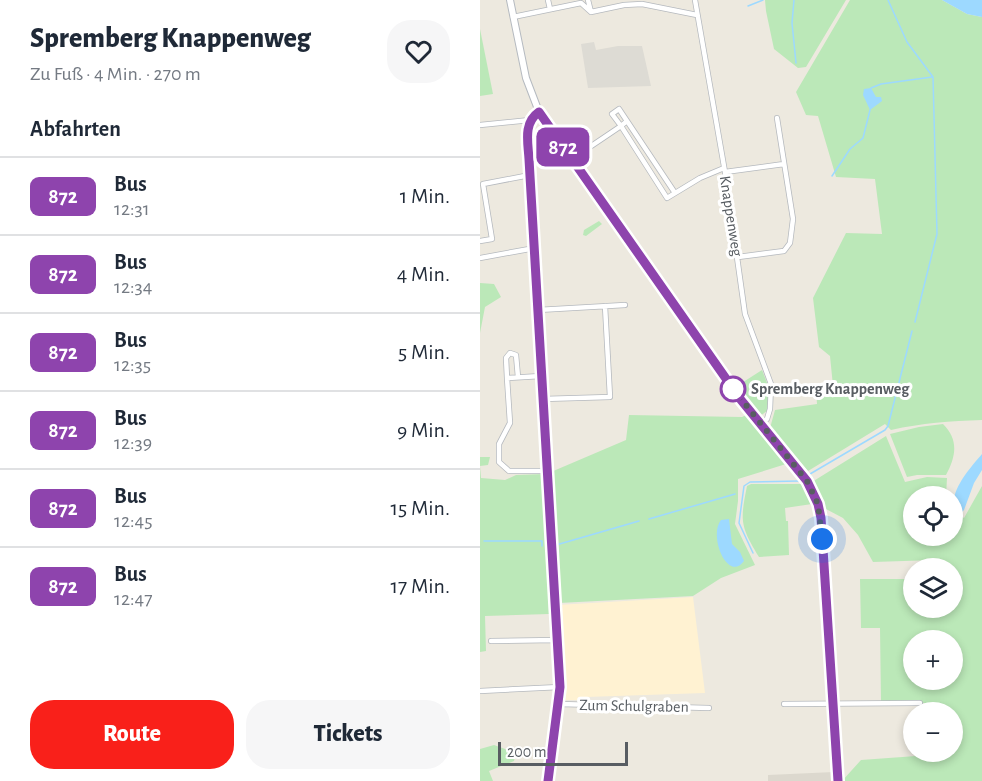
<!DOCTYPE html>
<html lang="de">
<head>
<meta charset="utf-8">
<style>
	body { margin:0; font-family:"Alegreya Sans",sans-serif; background:#f6f6f7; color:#1f2937; height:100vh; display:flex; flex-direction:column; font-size:22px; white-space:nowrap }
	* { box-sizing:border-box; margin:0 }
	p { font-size:20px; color:#747a83 }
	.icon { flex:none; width:33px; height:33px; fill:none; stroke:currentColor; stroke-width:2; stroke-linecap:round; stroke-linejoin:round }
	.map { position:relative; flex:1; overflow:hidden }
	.sheet { display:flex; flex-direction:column; background:#fff; width:480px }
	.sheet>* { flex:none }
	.badge { padding:0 12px; border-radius:9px; font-size:21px; line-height:39px }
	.controls { position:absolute; left:423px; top:486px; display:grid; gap:12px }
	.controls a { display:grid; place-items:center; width:60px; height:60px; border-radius:50%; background:#fff; box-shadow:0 3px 9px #0003; font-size:30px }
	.scale { position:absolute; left:18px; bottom:15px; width:130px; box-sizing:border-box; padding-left:6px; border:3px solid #585d62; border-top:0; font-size:16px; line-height:21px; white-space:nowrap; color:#585d62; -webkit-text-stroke:4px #fff; paint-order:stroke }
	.you { position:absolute; width:30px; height:30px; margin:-15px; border:4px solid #fff; border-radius:50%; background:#1a73e8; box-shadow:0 0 0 9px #1a73e833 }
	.map>.badge { position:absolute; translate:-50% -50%; box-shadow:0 0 0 3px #fff }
	h2 { padding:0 30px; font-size:22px; line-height:54px }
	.round { display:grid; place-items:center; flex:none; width:63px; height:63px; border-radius:24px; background:#f6f6f7 }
	.summary { display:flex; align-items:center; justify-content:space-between; height:102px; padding:0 30px }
	h1 { font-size:28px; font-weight:800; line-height:45px }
	.primary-button { display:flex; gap:12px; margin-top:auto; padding:12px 30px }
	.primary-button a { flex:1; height:69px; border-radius:24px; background:#f9201a; color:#fff; font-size:24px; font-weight:800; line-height:69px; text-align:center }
	.primary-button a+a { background:#f6f6f7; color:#1f2937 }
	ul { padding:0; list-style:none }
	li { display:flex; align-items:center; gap:18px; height:78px; padding:0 30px; border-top:2px solid #e0e1e3 }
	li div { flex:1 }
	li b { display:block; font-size:22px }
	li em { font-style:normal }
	li .badge { min-width:66px; font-weight:700; text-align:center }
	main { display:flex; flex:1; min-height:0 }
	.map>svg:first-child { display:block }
	.commercial { fill:#fff2d2 }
	.industrial { fill:#dddbd4 }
	.education { fill:#dcd8ce }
	.green { fill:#bbe8b8; fill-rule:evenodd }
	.water { fill:#9dd9ff }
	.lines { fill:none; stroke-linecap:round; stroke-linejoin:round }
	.stream { stroke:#9dd9ff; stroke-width:1.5 }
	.minor-casing { stroke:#b5b9be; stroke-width:6 }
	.secondary-casing { stroke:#b5bac0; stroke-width:8 }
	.minor { stroke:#fff; stroke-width:4.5 }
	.secondary { stroke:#fff; stroke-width:6 }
	.line-casing { stroke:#fff; stroke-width:14 }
	.line { stroke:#8e44ad; stroke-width:9 }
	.walk { stroke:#585d62; stroke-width:6; stroke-dasharray:0 10.8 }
	.stop-dot { fill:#fff; stroke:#8e44ad; stroke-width:3 }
	.labels { text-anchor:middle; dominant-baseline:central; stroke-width:6; stroke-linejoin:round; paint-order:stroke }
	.street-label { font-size:16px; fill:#585d62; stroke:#fff }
	.stop-label { font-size:16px; font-weight:bold; fill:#585d62; stroke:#fff; text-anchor:start }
</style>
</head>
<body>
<main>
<section class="sheet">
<div class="summary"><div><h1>Spremberg Knappenweg</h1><p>Zu Fuß · 4 Min. · 270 m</p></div><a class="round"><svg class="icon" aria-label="heart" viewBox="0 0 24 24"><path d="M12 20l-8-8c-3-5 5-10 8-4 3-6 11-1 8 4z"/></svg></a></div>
<h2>Abfahrten</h2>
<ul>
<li><span class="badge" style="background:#8e44ad;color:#fff">872</span><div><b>Bus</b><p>12:31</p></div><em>1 Min.</em></li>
<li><span class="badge" style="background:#8e44ad;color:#fff">872</span><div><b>Bus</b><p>12:34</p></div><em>4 Min.</em></li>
<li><span class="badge" style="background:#8e44ad;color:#fff">872</span><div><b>Bus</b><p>12:35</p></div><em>5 Min.</em></li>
<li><span class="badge" style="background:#8e44ad;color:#fff">872</span><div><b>Bus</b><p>12:39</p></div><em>9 Min.</em></li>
<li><span class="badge" style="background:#8e44ad;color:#fff">872</span><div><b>Bus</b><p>12:45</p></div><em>15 Min.</em></li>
<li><span class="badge" style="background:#8e44ad;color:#fff">872</span><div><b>Bus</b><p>12:47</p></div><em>17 Min.</em></li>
</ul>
<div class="primary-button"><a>Route</a><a>Tickets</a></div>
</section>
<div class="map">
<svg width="502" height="781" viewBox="0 0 502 781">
	<rect width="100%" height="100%" fill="#ede9df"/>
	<path class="commercial" d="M 213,597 L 225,693 L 106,697 L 98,700 L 82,700 L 77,605 Z"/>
	<path class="industrial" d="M 114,42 L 116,50 L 138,46 L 162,46 L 171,86 L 108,88 L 101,44 Z"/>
	<path class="education" d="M 354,772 L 354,781 L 288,781 L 288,775 Z"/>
	<path class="green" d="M 285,0 L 366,0 L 326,67 L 318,68 L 294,49 L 286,11 Z
		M 370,0 L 462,0 L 487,14 L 502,17 L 502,420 C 470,421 442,423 411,430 L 405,424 L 328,471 L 290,428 L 295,410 L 337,404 L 336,389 L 353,386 L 350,356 L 339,347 L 333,298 L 366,233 L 402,234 L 395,179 L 356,177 L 338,116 L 326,115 L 316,92 Z
		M 0,29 L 13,94 L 0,96 Z
		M 119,221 L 122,224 L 106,236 L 103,235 L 104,230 Z
		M 0,283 L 14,284 L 21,297 L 5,307 L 0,333 Z
		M 282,370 L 291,393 L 288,410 L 279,417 L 257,386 Z
		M 268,414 L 306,464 L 258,479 L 258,501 L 255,524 L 275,565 L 241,578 L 213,596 L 79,603 L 71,472 L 146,440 L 149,415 L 262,417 Z
		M 463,424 C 479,440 476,456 466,475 L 437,475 L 427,477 L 410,434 L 439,427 Z
		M 406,436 L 425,482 L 447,477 L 467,478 L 466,496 L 434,496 L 434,536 L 472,536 L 473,511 L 484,518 L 502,486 L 502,781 L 362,781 L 381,760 L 436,756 L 437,752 L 472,752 L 472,712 L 444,712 L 448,703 L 401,703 L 400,628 L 381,628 L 380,579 L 433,579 L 434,608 L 472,608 L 472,568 L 456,568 L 455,560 L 393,562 L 378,535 L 363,518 L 344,508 L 332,482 ZM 434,640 L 472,640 L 472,680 L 434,680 Z
		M 0,457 L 10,457 L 8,465 L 0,466 L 1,478 L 25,480 L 36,475 L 65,474 L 69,614 L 5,616 L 6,651 L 0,652 Z
		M 271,484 L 325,484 L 332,504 L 305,508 L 306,521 L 308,521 L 309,555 L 279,557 C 260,526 260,521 267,486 Z
		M 14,745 L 36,753 L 34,761 L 9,771 L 13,781 L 0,781 L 0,749 Z"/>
	<path class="water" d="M 462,0 L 502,0 L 502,17 L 487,14 Z
		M 391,88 L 396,97 L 401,97 L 402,101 L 390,110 L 383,95 L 384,89 Z
		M 502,454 L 502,470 L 494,483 L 484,510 L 481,513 L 476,512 C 466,494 491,467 502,454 Z
		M 249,519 L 252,544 L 260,552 L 264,561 C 248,583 228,536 241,520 Z"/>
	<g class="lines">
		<path class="stream" d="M 314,0 L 312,23 L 316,63
			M 408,0 L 427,42 L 453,77 L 457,234 L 435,322
			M 268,6 L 283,0
			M 391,88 L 401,84 L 452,77
			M 352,176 L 370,149 L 383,138 L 390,110
			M 330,474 L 405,430 L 408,426 L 432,331
			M 169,519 L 255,494
			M 4,541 L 62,541 L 62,546
			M 76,545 L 159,521
			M 273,553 L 259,523 L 264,486 L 270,482 L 319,481"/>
		<g class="minor-casing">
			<path id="minor" d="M 68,0 L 70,9
				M 108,0 L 111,12
				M 215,0 L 245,172 L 265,314 L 291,384 L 290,409 L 287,419 L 281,425
				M 33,17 L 101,3 L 111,12 L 144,5 L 162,4 L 217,15
				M 59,112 C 44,124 48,142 49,159 L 80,687 L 68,781
				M 147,121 L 141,126 L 132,114 L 139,109 L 195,193
				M 0,125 L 50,120
				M 92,159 L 141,126 L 187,198 L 220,178 L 244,168
				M 245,172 L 304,164
				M 3,184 L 50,175
				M 0,241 L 12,239 L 3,184
				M 258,257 L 304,251 L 310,243 L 313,219 L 297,118
				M 0,258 L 55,248
				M 58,310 L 145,305
				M 61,376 L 27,378 L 30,423 L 19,444 L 19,462 L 29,471 L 67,471
				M 27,378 L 26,358 L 30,353 L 36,355 L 38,377
				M 63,399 L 130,397 L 125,306
				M 11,641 L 77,640
				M 0,691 L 80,687
				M 79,704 L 229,708
				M 304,704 L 440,703"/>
		</g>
		<g class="secondary-casing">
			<path id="secondary" d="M 30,0 L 46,78 L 59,112 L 261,400 L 327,481 L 334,493 L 341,518 L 358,781"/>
		</g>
		<use href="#minor" class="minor"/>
		<use href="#secondary" class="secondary"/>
	</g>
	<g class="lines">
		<g class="line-casing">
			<path id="line" d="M 68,781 L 80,687 L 49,159 C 48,142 43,123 59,112 L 261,400 L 327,481 L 338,504 L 341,518 L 358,781"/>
		</g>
		<use href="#line" class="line"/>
		<path class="walk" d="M 253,389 L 327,481 L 338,504 L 342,539"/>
	</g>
	<circle class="stop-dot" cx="253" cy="389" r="12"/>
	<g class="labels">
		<g class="street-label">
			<text transform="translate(251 216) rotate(81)">Knappenweg</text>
			<text transform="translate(154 706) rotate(1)">Zum Schulgraben</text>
		</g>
		<g class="stop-label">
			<text x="271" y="389">Spremberg Knappenweg</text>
		</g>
	</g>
</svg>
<div class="controls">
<a><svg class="icon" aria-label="locate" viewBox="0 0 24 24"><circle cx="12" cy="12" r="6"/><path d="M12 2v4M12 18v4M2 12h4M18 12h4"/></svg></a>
<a><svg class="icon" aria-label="layers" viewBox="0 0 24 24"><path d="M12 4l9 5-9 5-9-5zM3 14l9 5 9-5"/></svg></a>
<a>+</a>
<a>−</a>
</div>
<div class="scale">200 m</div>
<div class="you" style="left:342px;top:539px"></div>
<b class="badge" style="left:83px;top:147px;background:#8e44ad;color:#fff">872</b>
</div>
</main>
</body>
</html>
